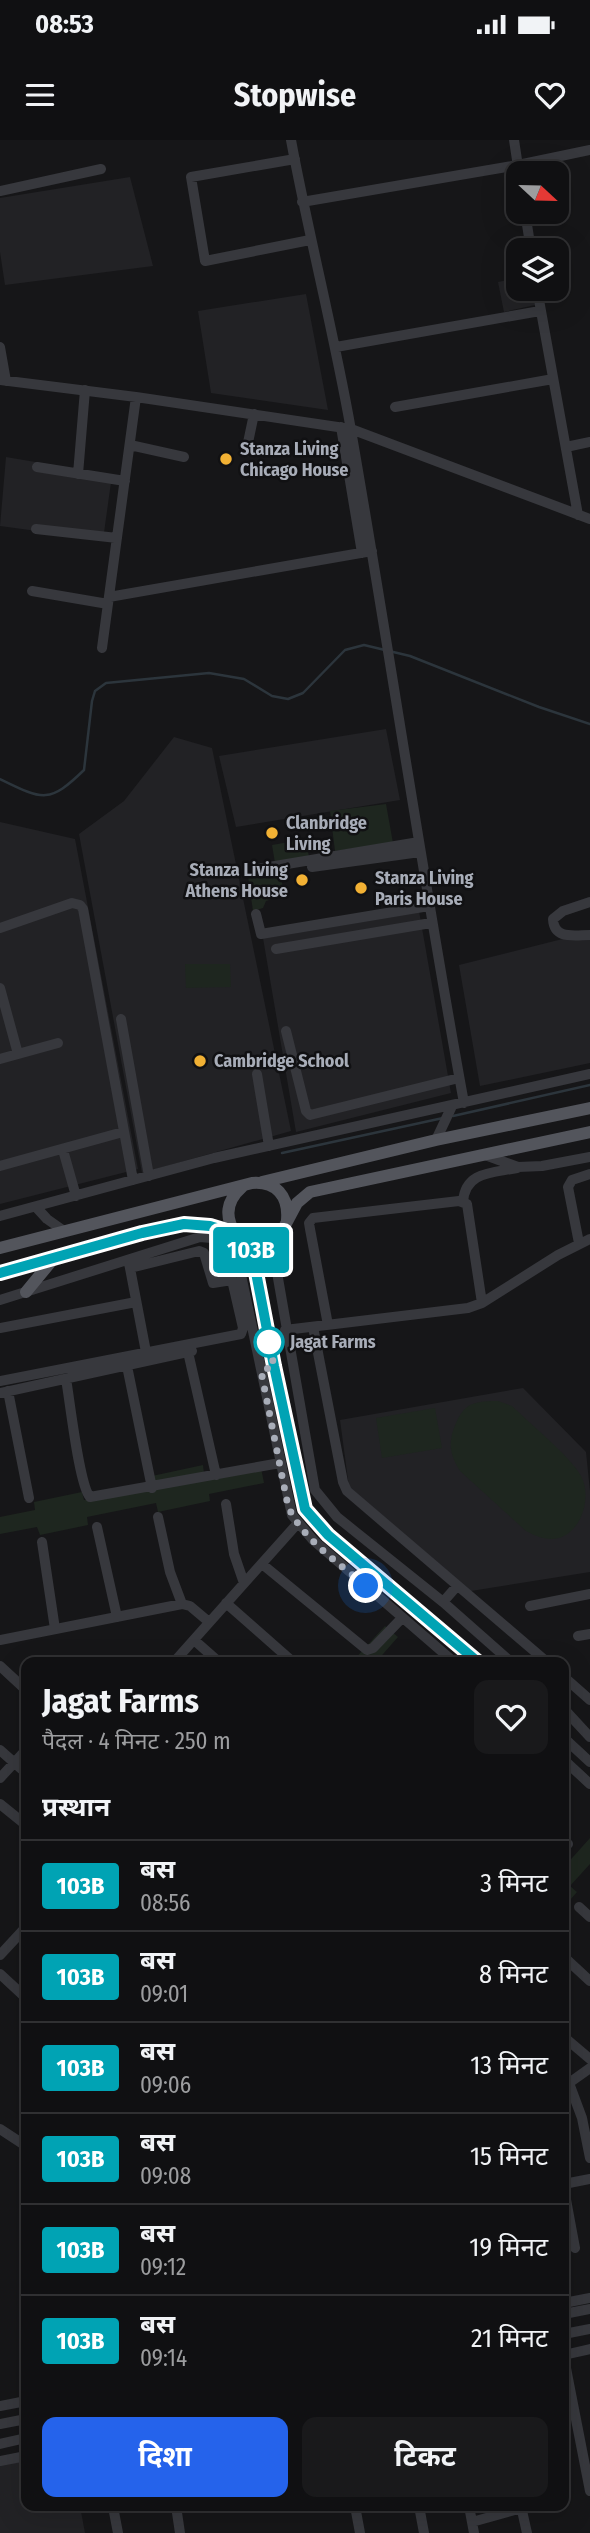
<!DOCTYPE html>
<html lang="hi">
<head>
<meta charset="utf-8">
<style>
	body { margin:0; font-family:"Fira Sans Condensed","Noto Sans Devanagari",sans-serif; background:#19191b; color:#f1f3f6; height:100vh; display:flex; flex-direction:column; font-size:26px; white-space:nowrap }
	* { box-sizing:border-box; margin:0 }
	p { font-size:23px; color:#9c9d9f }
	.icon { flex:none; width:38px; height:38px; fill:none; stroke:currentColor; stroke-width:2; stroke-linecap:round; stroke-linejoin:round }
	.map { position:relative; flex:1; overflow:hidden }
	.drawer { position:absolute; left:21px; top:1517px; width:548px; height:854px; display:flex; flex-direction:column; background:#101012; border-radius:14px; box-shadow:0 7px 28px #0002,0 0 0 2px #303032 }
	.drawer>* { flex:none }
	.badge { padding:0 14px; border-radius:5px; font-size:24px; line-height:46px }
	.needle { width:46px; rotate:112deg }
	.fabs { position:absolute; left:506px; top:21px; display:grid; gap:14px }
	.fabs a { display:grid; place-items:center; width:63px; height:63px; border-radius:14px; background:#101012; box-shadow:0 7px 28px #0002,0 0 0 2px #303032; font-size:35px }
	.you { position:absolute; width:35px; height:35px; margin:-18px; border:5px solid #fff; border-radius:50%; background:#1a73e8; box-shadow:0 0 0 10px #1a73e833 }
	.map>.badge { position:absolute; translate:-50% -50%; box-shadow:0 0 0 4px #fff }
	h2 { padding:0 21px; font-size:26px; line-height:63px }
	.round { display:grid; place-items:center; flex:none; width:74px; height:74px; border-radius:14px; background:#19191b }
	.headline { display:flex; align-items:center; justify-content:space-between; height:119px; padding:0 21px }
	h1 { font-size:33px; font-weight:700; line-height:52px }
	.button { display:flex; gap:14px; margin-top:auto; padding:14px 21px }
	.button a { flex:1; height:80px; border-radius:14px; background:#2563eb; color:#fff; font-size:28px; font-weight:700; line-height:80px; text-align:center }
	.button a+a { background:#19191b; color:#f1f3f6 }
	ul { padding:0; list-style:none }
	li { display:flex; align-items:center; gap:21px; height:91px; padding:0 21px; border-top:2px solid #303032 }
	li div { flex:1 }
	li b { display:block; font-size:26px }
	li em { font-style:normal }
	li .badge { min-width:77px; font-weight:700; text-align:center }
	.status { display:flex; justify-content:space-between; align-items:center; height:49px; padding:0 35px; background:#101012; direction:ltr }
	.status svg { height:19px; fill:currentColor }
	header { display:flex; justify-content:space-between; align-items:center; height:91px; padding:0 21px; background:#101012; font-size:32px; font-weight:700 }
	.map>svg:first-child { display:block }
	.built { fill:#222225 }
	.green { fill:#1e261f }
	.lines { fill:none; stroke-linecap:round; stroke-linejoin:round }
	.stream { stroke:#2c353c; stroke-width:2.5 }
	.minor { stroke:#37383d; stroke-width:10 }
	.major { stroke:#53555c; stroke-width:12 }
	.line-casing { stroke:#fff; stroke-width:16 }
	.line { stroke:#00a3b4; stroke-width:10 }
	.walk { stroke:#a8adb8; stroke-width:7; stroke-dasharray:0 12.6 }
	.poi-dot { fill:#f2b134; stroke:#111113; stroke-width:2.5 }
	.stop-dot { fill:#fff; stroke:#00a3b4; stroke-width:3.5 }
	.labels { text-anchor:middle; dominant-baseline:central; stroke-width:5; stroke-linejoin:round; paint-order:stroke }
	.poi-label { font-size:18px; font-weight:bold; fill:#a8adb8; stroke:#111113; text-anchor:start }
	.stop-label { font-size:18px; font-weight:bold; fill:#a8adb8; stroke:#111113; text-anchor:start }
</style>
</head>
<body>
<div class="status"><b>08:53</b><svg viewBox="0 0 49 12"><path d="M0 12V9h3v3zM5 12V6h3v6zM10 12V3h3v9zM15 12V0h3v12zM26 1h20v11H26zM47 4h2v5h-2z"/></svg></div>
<header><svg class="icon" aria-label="menu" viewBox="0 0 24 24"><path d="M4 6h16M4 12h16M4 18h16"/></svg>Stopwise<svg class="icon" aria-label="heart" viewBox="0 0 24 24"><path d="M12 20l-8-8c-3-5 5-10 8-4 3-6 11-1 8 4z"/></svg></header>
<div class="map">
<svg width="590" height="2393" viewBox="0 0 590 2393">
	<rect width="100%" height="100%" fill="#161618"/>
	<path class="built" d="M 130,37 L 153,126 L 5,145 L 0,112 L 0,58 Z
		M 518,138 L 518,149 L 532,149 L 535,165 L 504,172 L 498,142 Z
		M 306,154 L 328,270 L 211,253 L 198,171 Z
		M 6,317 L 112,335 L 103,400 L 0,386 Z
		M 386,589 L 400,660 L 236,687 L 219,616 Z
		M 174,597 L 212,608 L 291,991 L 142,1033 L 79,694 L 124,661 Z
		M 0,682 L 75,699 L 138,1029 L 0,1064 Z
		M 419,771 L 451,953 L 296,992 L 263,798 Z
		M 590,792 L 590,923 L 480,946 L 459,825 Z
		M 523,1248 L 586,1312 L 590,1351 L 590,1432 L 471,1451 L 349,1347 L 340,1280 Z
		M 26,2320 L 26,2366 L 80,2366 L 85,2393 L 0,2393 L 0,2325 Z"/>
	<path class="green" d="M 386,664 L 393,703 L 335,711 L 330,671 Z
		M 306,699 L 309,717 L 275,723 L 272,705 Z
		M 280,730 L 284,755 L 266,761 L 263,768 L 253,771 L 248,736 Z
		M 185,824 L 230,824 L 231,847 L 186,848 Z
		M 498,1261 L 512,1266 C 528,1282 572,1318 581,1336 C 590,1352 585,1379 571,1391 C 557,1404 541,1399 526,1391 L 460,1331 C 449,1314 448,1301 456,1283 C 459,1276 463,1269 470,1265 C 479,1261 489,1261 498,1261 Z
		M 435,1268 L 442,1308 L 382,1318 L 376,1278 Z
		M 260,1323 L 264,1343 L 209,1354 L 210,1361 L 158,1372 L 156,1363 L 87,1377 L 88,1385 L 40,1395 L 37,1387 L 0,1394 L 0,1377 L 35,1370 L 34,1362 L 82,1352 L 84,1360 L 154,1346 L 152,1336 L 203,1325 L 204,1334 Z
		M 385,1486 L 398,1497 L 376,1522 L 352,1522 Z
		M 590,1698 L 590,1724 L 570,1746 L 577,1752 L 564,1767 L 564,1727 Z"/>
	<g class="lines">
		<path class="stream" d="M 0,639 C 43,660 49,664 84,630 L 92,561 L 95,551 L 106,543 L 209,533 L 244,539 L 272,556 L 288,559 L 303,553 L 345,510 L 364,505 L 410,516 L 539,567 L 590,584
			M 453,976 L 590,945
			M 282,1013 L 443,978"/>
		<path class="minor" d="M 291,0 C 309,97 334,193 351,290 C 390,514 423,739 464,963
			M 514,0 L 519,33
			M 295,19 L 191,37 L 205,121 L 310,100
			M 0,51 L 101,29
			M 302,62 L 518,25 L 590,10
			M 525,72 L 531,110
			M 537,149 L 578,375
			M 0,207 L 6,241
			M 336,207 L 540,171
			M 0,240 L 136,257 L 351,289 L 590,379
			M 395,267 L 553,239
			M 341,287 L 362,413
			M 130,305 L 184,317
			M 566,307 L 590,302
			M 246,312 L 254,274
			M 37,327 L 125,341
			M 78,334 L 85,250
			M 36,389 L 117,398
			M 32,451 L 108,464
			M 109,457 L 372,411
			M 102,508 L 136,257
			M 312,727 L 420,712
			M 257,729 L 419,702
			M 590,762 L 563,771 L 553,779 C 554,800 574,795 590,795
			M 256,774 L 261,794 L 429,766
			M 0,788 L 72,763 L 80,765 L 83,769 L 133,1040
			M 276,809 L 431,783
			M 0,848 L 18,914
			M 121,879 L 149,1036
			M 286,891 L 306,971 L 310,975 L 459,938
			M 0,919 L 58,903
			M 257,934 L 269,1006
			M 436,1000 L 452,966
			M 63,1010 L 76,1056
			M 485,1015 L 518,1027 L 542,1026 L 590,1017
			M 0,1026 L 123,992
			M 463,1062 C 465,1031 493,1033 517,1028
			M 36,1067 L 47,1079 L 64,1091
			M 0,1076 L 214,1018 L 590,934
			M 281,1093 L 275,1121 L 315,1350 L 337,1377 L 443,1462 L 511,1522
			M 248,1102 L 253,1117 L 273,1226 L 305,1369 L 328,1395 L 478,1522
			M 579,1103 L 568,1047 L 572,1040 L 590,1034
			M 129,1123 L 146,1212
			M 0,1160 L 200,1097 L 223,1099 L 237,1116 L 292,1375 L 313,1400 L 454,1522
			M 328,1185 L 310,1089 L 309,1083 L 313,1078 L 459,1061 L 467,1064 L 482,1163
			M 313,1187 L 343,1342 L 347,1351 L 547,1522
			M 0,1188 L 136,1162
			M 285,1190 L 468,1168 L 482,1163 L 558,1115 L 590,1099
			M 188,1212 L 216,1335
			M 127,1226 L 152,1348
			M 66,1239 C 70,1261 79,1345 90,1357 L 280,1323
			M 0,1241 L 241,1194 L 243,1188 L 232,1140 L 213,1143 L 204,1113 L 199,1111 L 130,1128
			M 8,1251 L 29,1358
			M 0,1253 L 192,1211
			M 226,1364 L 234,1414 L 244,1443
			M 158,1377 L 170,1432 L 182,1464
			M 97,1387 L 117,1477
			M 42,1402 L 55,1489
			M 262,1424 L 367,1510 L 373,1508 L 402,1478
			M 443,1462 L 457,1446
			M 226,1463 L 293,1522
			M 530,1466 L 590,1454
			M 578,1496 L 590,1494
			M 0,1500 L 182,1464 L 190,1466 L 209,1482
			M 194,1500 L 219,1522
			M 174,1522 L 298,1383
			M 0,1526 L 26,1550
			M 564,1537 L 590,1560
			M 564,1569 L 590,1597
			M 564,1598 L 590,1622
			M 0,1610 L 26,1633
			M 564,1620 L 590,1644
			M 0,1638 L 26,1610
			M 0,1664 L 26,1685
			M 564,1700 L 568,1704
			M 579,1767 L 590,1777
			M 0,1815 L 26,1787
			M 564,1817 L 590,1841
			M 0,1834 L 26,1858
			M 564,1897 L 590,1919
			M 569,1943 L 582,1978 L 590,2018
			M 564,1944 L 569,1943 L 590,1928
			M 0,1989 L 26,2006
			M 564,2044 L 590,2039
			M 564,2049 L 575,2108
			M 564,2163 L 590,2158
			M 564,2174 L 590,2169
			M 564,2194 L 590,2189
			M 564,2215 L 590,2209
			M 564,2218 L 590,2351
			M 0,2266 L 26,2261
			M 0,2284 L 26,2279
			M 0,2304 L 26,2298
			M 0,2321 L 26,2316
			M 116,2366 L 114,2372 L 118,2393
			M 176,2366 L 180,2393
			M 355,2366 L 360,2393
			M 419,2366 L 424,2393
			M 469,2366 L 474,2393
			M 521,2366 L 527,2393
			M 472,2382 L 522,2368"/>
		<path class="major" d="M 262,1042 L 436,1000 L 590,968
			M 236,1094 C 224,1077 226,1061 242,1047
			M 0,1108 L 252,1043 C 276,1041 289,1056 287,1080
			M 0,1133 L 143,1093 L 184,1084 L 210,1086 L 236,1094 L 248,1102 L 265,1102 L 281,1093 L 297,1063 L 310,1052 L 590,992
			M 26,1152 L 54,1118"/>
	</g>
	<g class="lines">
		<g class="line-casing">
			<path id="line" d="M 0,1133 L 142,1093 L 184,1084 L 210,1086 L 236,1094 L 248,1102 L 253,1117 L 274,1226 L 305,1369 L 328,1395 L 478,1522"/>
		</g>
		<use href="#line" class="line"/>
		<path class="walk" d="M 269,1202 L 268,1199 L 274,1226 L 261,1231 L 288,1366 C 302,1399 339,1423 366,1446"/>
	</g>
	<g class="poi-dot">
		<circle cx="226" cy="319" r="7"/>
		<circle cx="272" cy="693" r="7"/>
		<circle cx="302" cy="740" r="7"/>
		<circle cx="361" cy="748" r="7"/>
		<circle cx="200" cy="921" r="7"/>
	</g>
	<circle class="stop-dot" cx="269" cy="1202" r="14"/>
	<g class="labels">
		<g class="poi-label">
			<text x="240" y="309">Stanza Living<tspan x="240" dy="21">Chicago House</tspan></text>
			<text x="286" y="683">Clanbridge<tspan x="286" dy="21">Living</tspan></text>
			<text x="288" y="730" text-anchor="end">Stanza Living<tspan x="288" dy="21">Athens House</tspan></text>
			<text x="375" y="738">Stanza Living<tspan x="375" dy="21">Paris House</tspan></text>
			<text x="214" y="921">Cambridge School</text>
		</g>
		<g class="stop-label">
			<text x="290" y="1202">Jagat Farms</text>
		</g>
	</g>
</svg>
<div class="fabs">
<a><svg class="needle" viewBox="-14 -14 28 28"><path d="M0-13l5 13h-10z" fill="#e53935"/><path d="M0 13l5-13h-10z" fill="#9c9d9f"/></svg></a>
<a><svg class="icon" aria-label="layers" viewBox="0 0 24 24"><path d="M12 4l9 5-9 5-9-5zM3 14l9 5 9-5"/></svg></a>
</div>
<div class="you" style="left:366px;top:1446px"></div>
<b class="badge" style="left:251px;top:1110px;background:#00a3b4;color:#fff">103B</b>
<section class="drawer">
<div class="headline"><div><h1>Jagat Farms</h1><p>पैदल · 4 मिनट · 250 m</p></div><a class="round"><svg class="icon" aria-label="heart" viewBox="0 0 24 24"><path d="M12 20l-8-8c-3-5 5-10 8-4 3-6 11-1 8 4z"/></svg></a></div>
<h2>प्रस्थान</h2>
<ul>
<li><span class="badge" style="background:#00a3b4;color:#fff">103B</span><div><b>बस</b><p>08:56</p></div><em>3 मिनट</em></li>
<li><span class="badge" style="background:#00a3b4;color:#fff">103B</span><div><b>बस</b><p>09:01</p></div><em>8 मिनट</em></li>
<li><span class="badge" style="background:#00a3b4;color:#fff">103B</span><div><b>बस</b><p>09:06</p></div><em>13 मिनट</em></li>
<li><span class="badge" style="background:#00a3b4;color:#fff">103B</span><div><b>बस</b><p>09:08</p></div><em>15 मिनट</em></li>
<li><span class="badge" style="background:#00a3b4;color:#fff">103B</span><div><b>बस</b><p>09:12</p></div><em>19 मिनट</em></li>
<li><span class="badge" style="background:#00a3b4;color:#fff">103B</span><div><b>बस</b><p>09:14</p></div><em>21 मिनट</em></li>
</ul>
<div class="button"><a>दिशा</a><a>टिकट</a></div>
</section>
</div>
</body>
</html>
